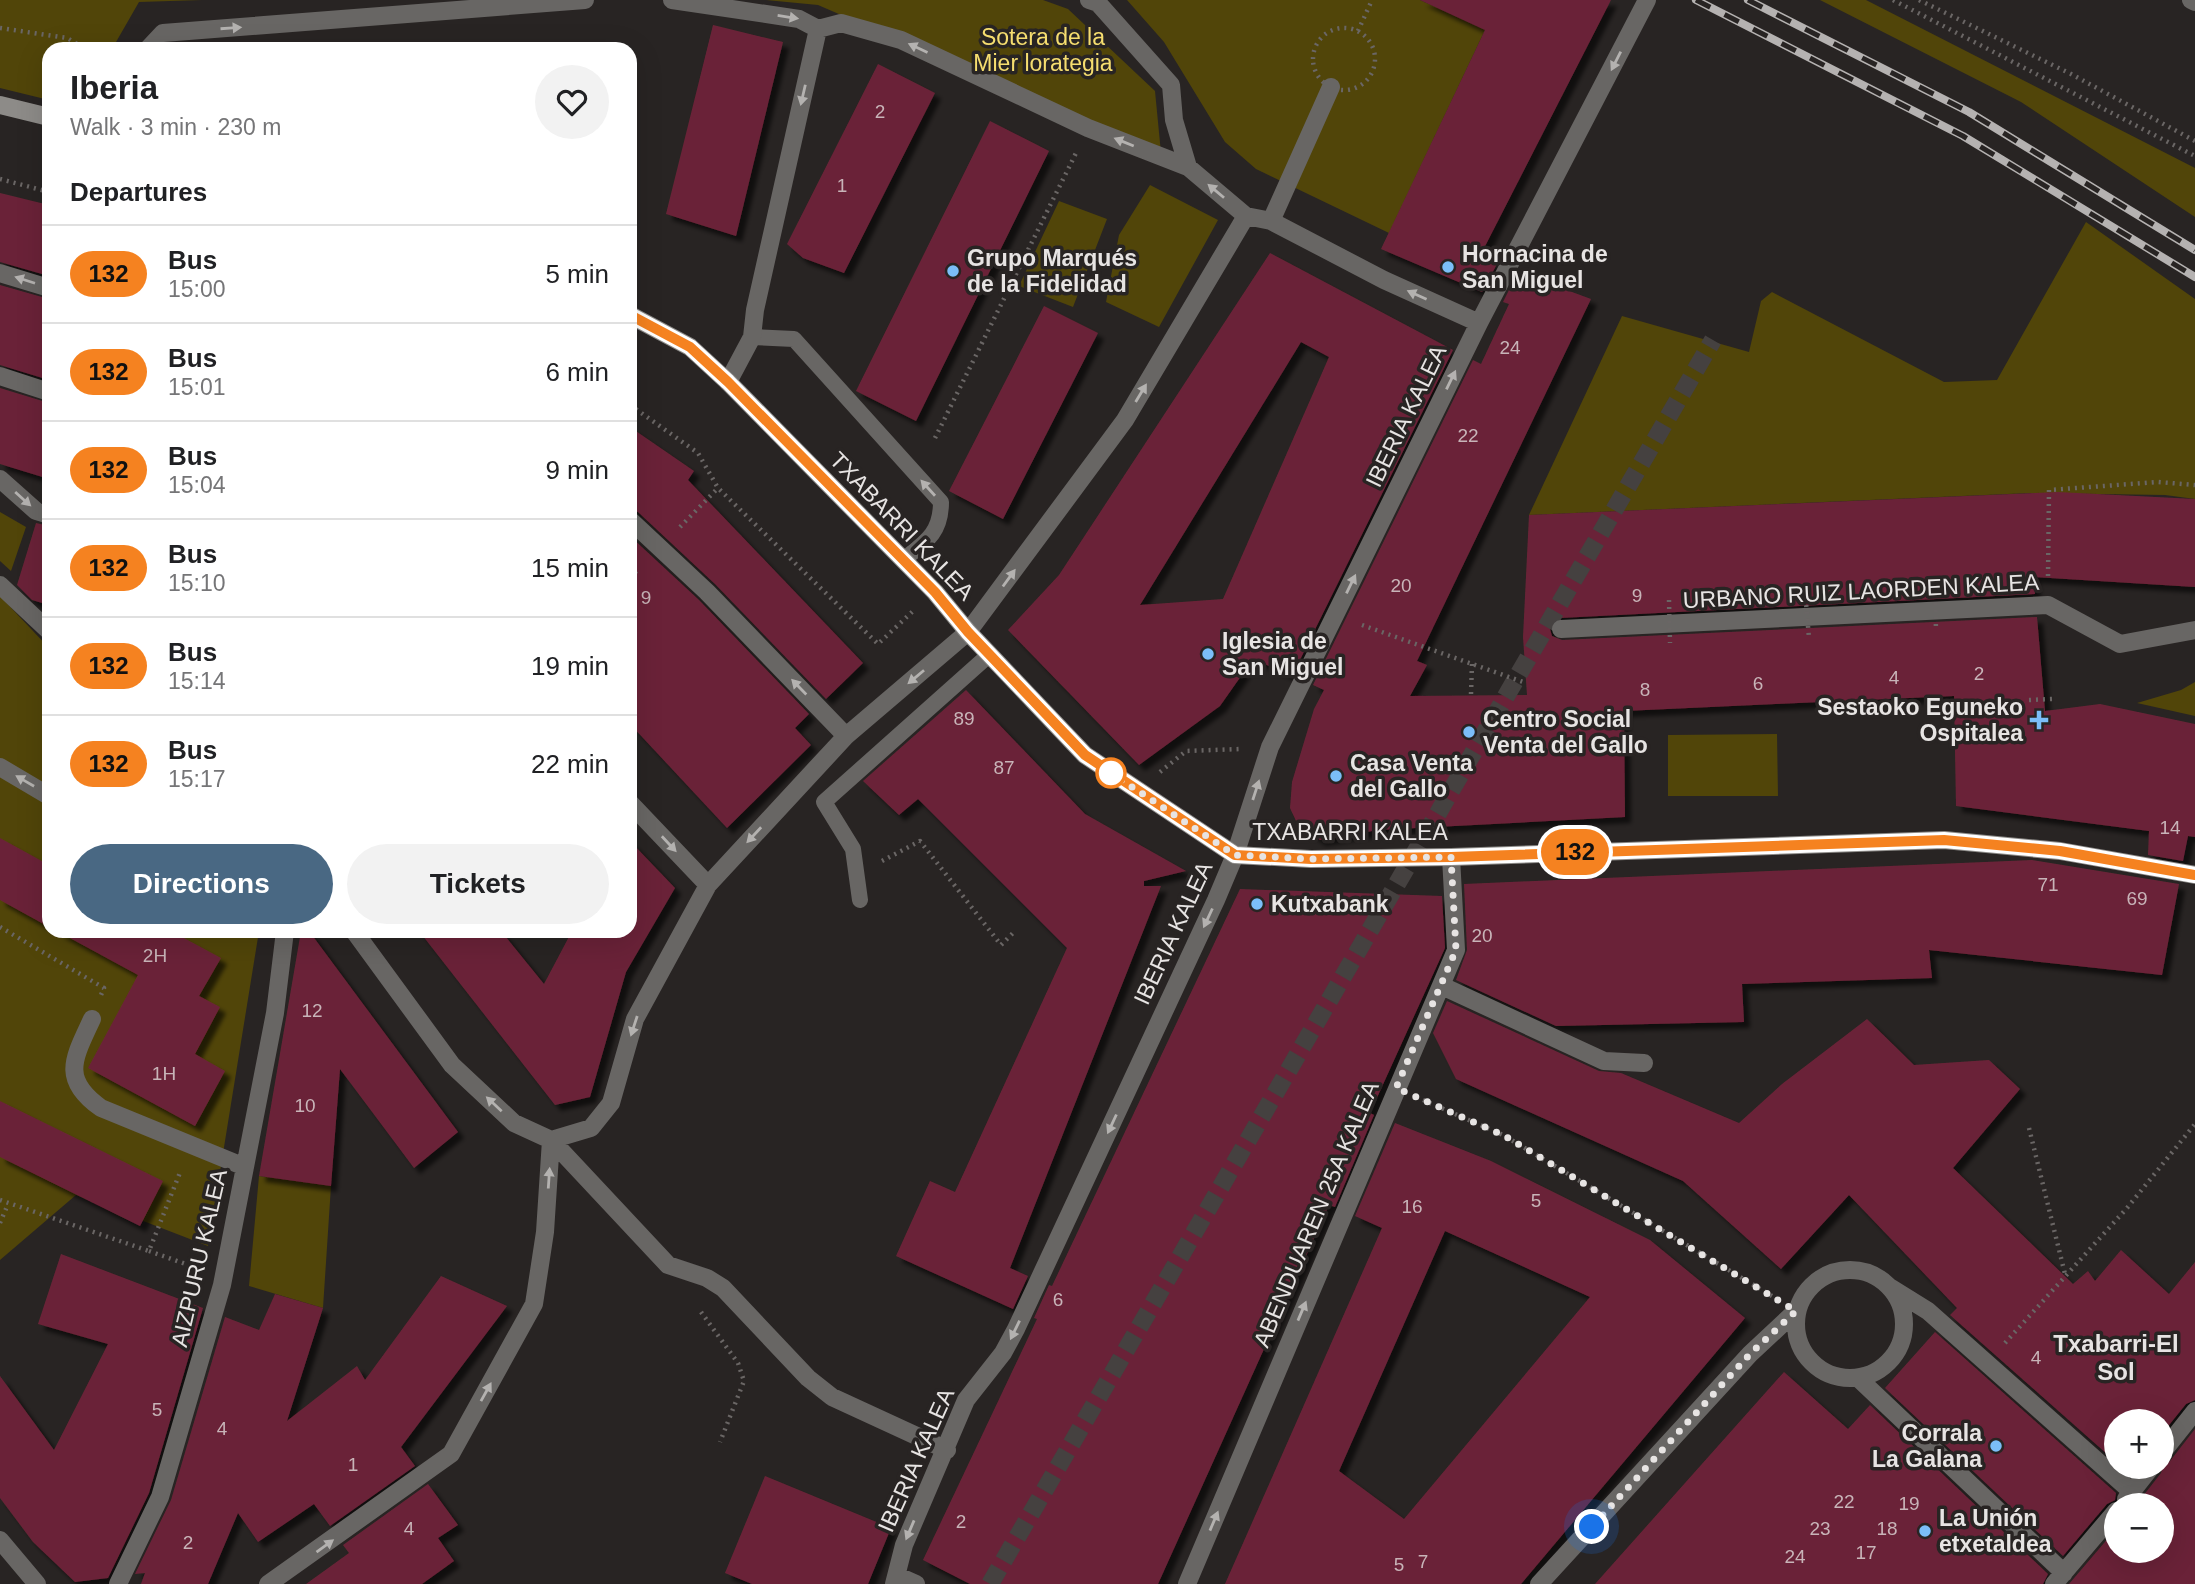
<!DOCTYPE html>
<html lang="en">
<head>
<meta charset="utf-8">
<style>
	body { margin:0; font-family:Arial,sans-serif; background:#f2f2f2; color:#202124; height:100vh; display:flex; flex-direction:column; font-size:26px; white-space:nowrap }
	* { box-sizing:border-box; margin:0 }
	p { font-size:23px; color:#757577 }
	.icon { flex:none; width:38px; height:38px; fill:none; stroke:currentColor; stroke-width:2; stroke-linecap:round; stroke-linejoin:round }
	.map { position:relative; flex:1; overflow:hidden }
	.details { position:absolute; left:42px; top:42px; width:595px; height:896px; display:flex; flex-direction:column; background:#fff; border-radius:21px; box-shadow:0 7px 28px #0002 }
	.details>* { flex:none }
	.badge { padding:0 14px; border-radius:23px; font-size:24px; line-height:46px }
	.fabs { position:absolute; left:2104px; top:1409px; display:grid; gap:14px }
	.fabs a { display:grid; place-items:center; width:70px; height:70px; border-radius:50%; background:#fff; box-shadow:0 7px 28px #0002; font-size:35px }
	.you { position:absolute; width:35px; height:35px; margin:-18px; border:5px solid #fff; border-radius:50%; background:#1a73e8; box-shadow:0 0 0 10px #1a73e833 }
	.map>.badge { position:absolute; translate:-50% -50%; box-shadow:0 0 0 4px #fff }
	h2 { padding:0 28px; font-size:26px; line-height:63px }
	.round { display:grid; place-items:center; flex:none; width:74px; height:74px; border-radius:37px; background:#f2f2f2 }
	.headline { display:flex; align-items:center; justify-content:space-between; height:119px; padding:0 28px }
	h1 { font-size:33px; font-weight:700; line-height:52px }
	.primary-button { display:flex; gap:14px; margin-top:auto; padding:14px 28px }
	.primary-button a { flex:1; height:80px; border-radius:42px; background:#496883; color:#fff; font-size:28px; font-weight:700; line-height:80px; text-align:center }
	.primary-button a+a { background:#f2f2f2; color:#202124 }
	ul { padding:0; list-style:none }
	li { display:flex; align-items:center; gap:21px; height:98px; padding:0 28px; border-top:2px solid #e0e0e0 }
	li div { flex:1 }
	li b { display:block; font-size:26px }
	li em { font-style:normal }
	li .badge { min-width:77px; font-weight:700; text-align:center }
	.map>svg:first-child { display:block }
	.green { fill:#514509 }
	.building { fill:#6b2437; fill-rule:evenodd; filter:url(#shadow) }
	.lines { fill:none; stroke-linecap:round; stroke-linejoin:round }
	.secondary-tunnel { stroke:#454140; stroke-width:18; stroke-dasharray:18 9; stroke-linecap:butt }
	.path { stroke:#6a6665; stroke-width:4.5; stroke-dasharray:2 5; stroke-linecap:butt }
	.lane { stroke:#686664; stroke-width:16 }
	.street { stroke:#686664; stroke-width:18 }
	.secondary { stroke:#8d8b88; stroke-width:18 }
	.rail-casing { stroke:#b5b2b1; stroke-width:8 }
	.rail { stroke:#282423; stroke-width:5; stroke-dasharray:16; stroke-linecap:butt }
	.path-bridge { stroke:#6a6665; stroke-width:4.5; stroke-dasharray:2 5; stroke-linecap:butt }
	.oneway { fill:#b4b2b0 }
	.line-casing { stroke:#fff; stroke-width:16 }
	.line { stroke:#f58220; stroke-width:10 }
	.walk { stroke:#e7e4e3; stroke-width:7; stroke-dasharray:0 12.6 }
	.poi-dot { fill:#7bbef8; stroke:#282423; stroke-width:2.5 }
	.stop-dot { fill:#fff; stroke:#f58220; stroke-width:3.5 }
	.labels { text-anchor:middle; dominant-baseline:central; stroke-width:7; stroke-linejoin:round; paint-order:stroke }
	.number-label { font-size:19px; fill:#c8b4b8 }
	.park-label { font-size:23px; fill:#f5dd6f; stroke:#282423 }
	.poi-label { font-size:23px; font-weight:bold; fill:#e7e4e3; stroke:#282423; text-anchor:start }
	.street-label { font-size:23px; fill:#e7e4e3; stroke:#282423 }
	.neighbourhood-label { font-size:24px; font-weight:bold; fill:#e7e4e3; stroke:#282423 }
</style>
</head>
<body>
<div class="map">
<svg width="2195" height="1584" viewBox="0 0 2195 1584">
	<defs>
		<filter id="shadow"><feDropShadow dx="6" dy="6" stdDeviation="2" flood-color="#0009"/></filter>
	</defs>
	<rect width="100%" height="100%" fill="#282423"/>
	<path class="green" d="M 0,0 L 202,0 L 139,2 L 112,49 L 49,49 L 49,100 L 0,88 Z
		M 766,0 L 1043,0 L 1068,9 L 1155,91 L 1161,153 L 818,5 Z
		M 1127,0 L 1420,0 L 1485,30 L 1389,233 L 1256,169 L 1225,142 L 1164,42 Z
		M 1820,0 L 1866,0 L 2195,168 L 2195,217 L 2021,102 Z
		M 210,44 L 320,45 L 319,49 L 185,49 Z
		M 1150,185 L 1218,220 L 1159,327 L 1106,302 L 1119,235 Z
		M 1059,201 L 1107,219 L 1073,307 L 1019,286 Z
		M 2086,222 L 2195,299 L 2195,499 L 2165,495 L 2031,493 L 1529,515 L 1622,316 L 1749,352 L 1761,301 L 1772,292 L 1944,382 L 1997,380 Z
		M 0,512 L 26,527 L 11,571 L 0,561 Z
		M 0,596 L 49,648 L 49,931 L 259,931 L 208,1246 L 76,1195 L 0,1260 Z
		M 2195,682 L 2195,716 L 2137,703 L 2181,690 Z
		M 1777,734 L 1778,796 L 1668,796 L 1668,735 Z
		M 259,1176 L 331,1186 L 323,1308 L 249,1286 Z"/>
	<path class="building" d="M 1420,0 L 1611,0 L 1479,258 L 1497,264 L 1482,292 L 1381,249 L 1485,30 Z
		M 713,25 L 783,42 L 736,236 L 666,214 Z
		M 878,64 L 935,93 L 844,273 L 803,258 L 787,244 Z
		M 990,121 L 1049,151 L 916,421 L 856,391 Z
		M 0,193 L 49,205 L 49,276 L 0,262 Z
		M 1270,253 L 1453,350 L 1292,676 L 1253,659 L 1220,706 L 1139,765 L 1008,630 L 1059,575 ZM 1301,342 L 1329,357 L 1223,599 L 1140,605 Z
		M 1518,272 L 1591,299 L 1417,661 L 1427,665 L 1410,696 L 1527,695 L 1523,637 L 1529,515 L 2058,492 L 2195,499 L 2195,587 L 2034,577 L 2035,594 L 1560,618 L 1554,620 L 1550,629 L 1552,636 L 1562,640 L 2037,617 L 2045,711 L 2100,704 L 2195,724 L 2195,837 L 2188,836 L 2183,861 L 2148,855 L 2149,831 L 1956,806 L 1954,696 L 1624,711 L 1625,817 L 1378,830 L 1320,840 L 1297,823 L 1290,808 L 1292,782 L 1314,709 L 1324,690 L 1313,685 L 1473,360 L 1481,364 L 1509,304 L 1503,302 Z
		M 0,285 L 49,299 L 49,380 L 0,365 Z
		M 1044,306 L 1098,333 L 1003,519 L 949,491 Z
		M 0,388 L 49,403 L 49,479 L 0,464 Z
		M 630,427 L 694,471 L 688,480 L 863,663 L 826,699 L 715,584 L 638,512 L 630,509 Z
		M 36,523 L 49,526 L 49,605 L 32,600 L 17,585 Z
		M 630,536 L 699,600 L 809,714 L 795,728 L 811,745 L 727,828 L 630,724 Z
		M 966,690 L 1085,814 L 1186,871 L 1144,881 L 1144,886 L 1161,886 L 1010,1268 L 1028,1276 L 1013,1309 L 896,1256 L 930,1181 L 955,1192 L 1067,948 L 918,799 L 899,815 L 863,781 Z
		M 0,838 L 49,865 L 49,927 L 0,900 Z
		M 630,841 L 675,888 L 626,972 L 590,1097 L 555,1105 L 419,931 L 501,931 L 544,984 L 572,931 L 630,931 Z
		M 2032,860 L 2179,884 L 2162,975 L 1929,950 L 1932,978 L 1742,984 L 1744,1022 L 1556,1026 L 1456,980 L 1467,950 L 1464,884 Z
		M 1240,889 L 1442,896 L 1445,948 L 1370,1113 L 1374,1115 L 1335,1207 L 1329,1205 L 1158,1584 L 970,1584 L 923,1560 L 1037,1319 L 1034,1318 L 1049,1285 L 1052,1286 Z
		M 57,931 L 171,931 L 221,958 L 199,996 L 220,1007 L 195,1054 L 225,1071 L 195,1126 L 88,1068 L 138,975 Z
		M 301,931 L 309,931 L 458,1132 L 414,1168 L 340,1069 L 331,1186 L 259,1176 Z
		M 1447,1001 L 1599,1071 L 1621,1073 L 1739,1123 L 1782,1084 L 1867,1019 L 1914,1065 L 1989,1060 L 2020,1089 L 1953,1168 L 2073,1284 L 2088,1271 L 2095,1281 L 2121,1250 L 2169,1294 L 2195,1262 L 2195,1400 L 2186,1404 L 2161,1435 L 2161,1421 L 2116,1421 L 2116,1462 L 1950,1315 L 1957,1308 L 1849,1195 L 1781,1269 L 1683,1181 L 1456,1079 L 1433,1033 Z
		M 0,1101 L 163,1181 L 140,1226 L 0,1157 Z
		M 1395,1123 L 1491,1161 L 1650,1240 L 1745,1318 L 1521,1584 L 1225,1584 L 1382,1228 L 1355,1216 ZM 1445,1231 L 1590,1297 L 1404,1519 L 1339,1471 Z
		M 61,1254 L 203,1308 L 149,1493 L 108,1578 L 75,1582 L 33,1542 L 0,1498 L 0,1376 L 54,1450 L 108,1344 L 38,1324 Z
		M 441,1276 L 507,1306 L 401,1447 L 415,1466 L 330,1526 L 314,1504 L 258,1542 L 238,1513 L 208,1584 L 141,1584 L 145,1573 L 135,1574 L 171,1500 L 225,1317 L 259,1330 L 275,1294 L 323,1308 L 287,1421 L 357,1366 L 365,1380 Z
		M 1935,1332 L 2116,1493 L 2115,1500 L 2107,1504 L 2063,1556 L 1885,1388 Z
		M 1784,1372 L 1848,1429 L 1870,1405 L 2048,1574 L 2043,1584 L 1595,1584 Z
		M 2195,1429 L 2195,1584 L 2069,1584 L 2116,1529 L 2116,1550 L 2161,1550 L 2161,1505 L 2136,1505 L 2161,1473 L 2163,1465 L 2170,1461 Z
		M 765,1476 L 891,1528 L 868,1584 L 752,1584 L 725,1573 Z
		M 428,1484 L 458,1525 L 438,1538 L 454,1561 L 422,1584 L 306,1584 L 349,1553 L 343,1545 Z"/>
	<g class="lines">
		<path class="secondary-tunnel" d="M 990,1584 L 1713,340"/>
		<path class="path" d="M 1893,0 L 2195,156
			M 1919,0 L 2071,74 L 2195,141
			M1313 59a31 31 0 1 1 62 0a31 31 0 1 1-62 0Z
			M 0,28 L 67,38 L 86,49
			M 1358,31 L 1372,0
			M 0,179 L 49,192
			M 630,405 L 698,453 L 718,488 L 878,644 L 913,611
			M 935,438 L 1076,153
			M 680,527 L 718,488
			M 2048,576 L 2049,490 L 2158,482 L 2195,485
			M 630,577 L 640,568
			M 1362,625 L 1526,683
			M 1471,694 L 1472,663
			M 2029,700 L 2052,699
			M 1160,772 L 1186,751 L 1241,749
			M 882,861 L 920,841 L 1001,945 L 1014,932
			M 0,927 L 104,988 L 101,995
			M 1423,1100 L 1503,1135 L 1772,1296
			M 2029,1128 L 2065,1274
			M 0,1200 L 149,1251 L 181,1170
			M 0,1223 L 8,1204
			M 149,1251 L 197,1268
			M 701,1312 L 738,1363 L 744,1381 L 720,1442
			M 2005,1343 L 2127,1208 L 2195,1124"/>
		<path class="lane" d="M 752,337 L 794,339 L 941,502 C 941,533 926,542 903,560
			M 860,900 L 853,849 L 824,802 L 990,654"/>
		<path class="street" d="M 672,0 L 799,19 L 818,29 L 841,23 L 901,40 L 1088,128 L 1188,167
			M 1089,0 L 1098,3 L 1171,85 L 1174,120 L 1188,167 L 1246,216 L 1271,221 L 1384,280 L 1479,323
			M 2191,0 L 2195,2
			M 148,49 L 163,33 L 585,0
			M 1271,221 L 1331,87
			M 0,273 L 49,288
			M 0,376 L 49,392
			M 728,382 L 752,337 L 755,310 L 818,29
			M 0,479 L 36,511 L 49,515
			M 630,520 L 707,592 L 846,736
			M 0,585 L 49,631
			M 1561,629 L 2048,605 L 2120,644 L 2195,630
			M 0,767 L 49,796
			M 630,803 L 708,885
			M 354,931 L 452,1065 L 514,1123 L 551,1140 L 668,1265 L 707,1278 L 723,1288 L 808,1378 L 832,1397 L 947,1450
			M 1442,986 L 1604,1061 L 1644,1063
			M 92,1019 C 74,1058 60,1079 101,1108 L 245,1167
			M 551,1140 L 591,1128 L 611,1103 L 635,1019 L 708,885 L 846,736 L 968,632 L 1125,420 L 1246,216
			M1796 1324a54 54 0 1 1 108 0a54 54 0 1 1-108 0Z
			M 1891,1288 L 1928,1311 L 2132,1492
			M 1858,1378 L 2064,1573
			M 2161,1454 L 2195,1411
			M 2126,1499 L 2152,1466
			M 0,1540 L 37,1584
			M 898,1576 L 916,1584
			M 118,1584 L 160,1497 L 222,1285 L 275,1013 L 285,931
			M 268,1584 L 451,1454 L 534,1304 L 545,1232 L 551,1140
			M 894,1584 L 904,1545 L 966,1400 L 1003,1353 L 1016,1329 L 1216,900 L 1235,855 L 1270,747 L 1479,323 L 1647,0
			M 1187,1584 L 1456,950 L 1451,857
			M 1539,1584 L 1750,1354 L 1796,1311
			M 2054,1584 L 2116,1511"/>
		<path class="secondary" d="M 0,105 L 49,117
			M 630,315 L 690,347 L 728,382 L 935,592 L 968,632 L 1085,755 L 1235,855 L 1311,859 L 1451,857 L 1944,840 L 2060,851 L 2195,875"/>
		<g class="rail-casing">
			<path id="rail" d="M 1696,0 L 1963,136 L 2195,277
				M 1748,0 L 1969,112 L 2195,250"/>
		</g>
		<use href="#rail" class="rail"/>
		<path class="path-bridge" d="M 1935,582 L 1936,631
			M 1805,591 L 1809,638
			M 1669,600 L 1670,643"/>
	</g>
	<defs><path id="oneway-solid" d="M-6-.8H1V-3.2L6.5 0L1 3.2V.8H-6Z" transform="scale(1.75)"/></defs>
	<g class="oneway">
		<use href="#oneway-solid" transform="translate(788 17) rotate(9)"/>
		<use href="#oneway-solid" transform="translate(231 28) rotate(-4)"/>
		<use href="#oneway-solid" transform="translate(918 48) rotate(-155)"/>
		<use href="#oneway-solid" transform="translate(1616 61) rotate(117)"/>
		<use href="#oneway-solid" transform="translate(803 95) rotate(103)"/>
		<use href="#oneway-solid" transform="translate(1124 142) rotate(-158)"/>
		<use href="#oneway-solid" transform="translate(1216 191) rotate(-140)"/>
		<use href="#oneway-solid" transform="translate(25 280) rotate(-162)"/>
		<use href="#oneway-solid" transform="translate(1417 295) rotate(-156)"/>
		<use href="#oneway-solid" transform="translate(1451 380) rotate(-64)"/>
		<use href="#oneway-solid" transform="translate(1141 393) rotate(-59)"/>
		<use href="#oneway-solid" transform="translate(928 488) rotate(-132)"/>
		<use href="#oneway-solid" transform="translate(23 499) rotate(42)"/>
		<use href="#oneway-solid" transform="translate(1009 578) rotate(-54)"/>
		<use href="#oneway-solid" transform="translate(1351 584) rotate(-64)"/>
		<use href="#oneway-solid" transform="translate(916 677) rotate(140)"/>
		<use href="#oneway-solid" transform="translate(799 687) rotate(-134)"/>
		<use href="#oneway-solid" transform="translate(25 781) rotate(-150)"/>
		<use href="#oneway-solid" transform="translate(1256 790) rotate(-72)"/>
		<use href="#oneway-solid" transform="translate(754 835) rotate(133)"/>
		<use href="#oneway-solid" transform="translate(669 844) rotate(47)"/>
		<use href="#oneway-solid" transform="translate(1208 918) rotate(115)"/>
		<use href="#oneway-solid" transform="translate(634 1026) rotate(108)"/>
		<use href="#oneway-solid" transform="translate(494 1104) rotate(-137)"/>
		<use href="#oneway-solid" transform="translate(1112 1124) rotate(115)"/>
		<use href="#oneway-solid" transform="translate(549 1178) rotate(-86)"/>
		<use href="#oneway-solid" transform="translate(1302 1311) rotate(-67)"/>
		<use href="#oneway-solid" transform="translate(1015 1330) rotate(116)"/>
		<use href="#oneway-solid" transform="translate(486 1392) rotate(-61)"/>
		<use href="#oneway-solid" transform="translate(1214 1521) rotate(-67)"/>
		<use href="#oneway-solid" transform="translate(910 1530) rotate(113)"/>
		<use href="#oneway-solid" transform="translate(325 1546) rotate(-36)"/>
	</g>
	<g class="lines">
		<g class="line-casing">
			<path id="line" d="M 630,315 L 690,347 L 728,382 L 935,592 L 968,632 L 1085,755 L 1235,855 L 1311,859 L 1451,857 L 1944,840 L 2060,851 L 2195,875"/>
		</g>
		<use href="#line" class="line"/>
		<path class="walk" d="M 1111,773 L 1235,855 L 1311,859 L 1451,857 L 1456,950 L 1396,1088 L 1503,1135 L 1796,1311 L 1750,1354 L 1592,1527"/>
	</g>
	<g class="poi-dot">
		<circle cx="1448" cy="267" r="7"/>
		<circle cx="953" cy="271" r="7"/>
		<circle cx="1208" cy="654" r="7"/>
		<path d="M2035.5 709.5h7v7h7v7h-7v7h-7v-7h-7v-7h7z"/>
		<circle cx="1469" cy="732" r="7"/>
		<circle cx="1336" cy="776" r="7"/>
		<circle cx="1257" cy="904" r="7"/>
		<circle cx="1996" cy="1446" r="7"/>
		<circle cx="1925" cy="1531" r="7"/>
	</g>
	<circle class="stop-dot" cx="1111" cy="773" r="14"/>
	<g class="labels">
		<g class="number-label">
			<text x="880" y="111">2</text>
			<text x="842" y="185">1</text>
			<text x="1510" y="347">24</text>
			<text x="1468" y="435">22</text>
			<text x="1401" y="585">20</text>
			<text x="1637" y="595">9</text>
			<text x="646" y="597">9</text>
			<text x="1979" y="673">2</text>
			<text x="1894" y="677">4</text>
			<text x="1758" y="683">6</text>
			<text x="1645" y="689">8</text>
			<text x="964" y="718">89</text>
			<text x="1004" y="767">87</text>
			<text x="2170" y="827">14</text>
			<text x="2048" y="884">71</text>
			<text x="2137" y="898">69</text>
			<text x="1482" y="935">20</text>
			<text x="155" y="955">2H</text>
			<text x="312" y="1010">12</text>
			<text x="164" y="1073">1H</text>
			<text x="305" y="1105">10</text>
			<text x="1536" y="1200">5</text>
			<text x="1412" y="1206">16</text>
			<text x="1058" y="1299">6</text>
			<text x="2036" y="1357">4</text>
			<text x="157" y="1409">5</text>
			<text x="222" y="1428">4</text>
			<text x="353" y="1464">1</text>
			<text x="1844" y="1501">22</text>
			<text x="1909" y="1503">19</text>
			<text x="961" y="1521">2</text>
			<text x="409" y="1528">4</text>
			<text x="1820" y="1528">23</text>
			<text x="1887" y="1528">18</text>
			<text x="188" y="1542">2</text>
			<text x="1866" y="1552">17</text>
			<text x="1795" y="1556">24</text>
			<text x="1423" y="1561">7</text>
			<text x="1399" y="1564">5</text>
		</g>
		<g class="park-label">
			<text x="1043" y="37">Sotera de la<tspan x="1043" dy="26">Mier lorategia</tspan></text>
		</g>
		<g class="poi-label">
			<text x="1462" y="254">Hornacina de<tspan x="1462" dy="26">San Miguel</tspan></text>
			<text x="967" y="258">Grupo Marqués<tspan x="967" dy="26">de la Fidelidad</tspan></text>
			<text x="1222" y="641">Iglesia de<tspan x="1222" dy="26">San Miguel</tspan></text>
			<text x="2023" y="707" text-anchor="end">Sestaoko Eguneko<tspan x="2023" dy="26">Ospitalea</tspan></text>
			<text x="1483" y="719">Centro Social<tspan x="1483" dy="26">Venta del Gallo</tspan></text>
			<text x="1350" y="763">Casa Venta<tspan x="1350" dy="26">del Gallo</tspan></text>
			<text x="1271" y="904">Kutxabank</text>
			<text x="1982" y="1433" text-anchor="end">Corrala<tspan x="1982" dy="26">La Galana</tspan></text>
			<text x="1939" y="1518">La Unión<tspan x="1939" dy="26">etxetaldea</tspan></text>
		</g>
		<g class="street-label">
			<text transform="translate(1406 416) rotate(-64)">IBERIA KALEA</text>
			<text transform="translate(902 526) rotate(46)">TXABARRI KALEA</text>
			<text transform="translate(1861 591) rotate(-3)">URBANO RUIZ LAORDEN KALEA</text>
			<text x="1350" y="832">TXABARRI KALEA</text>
			<text transform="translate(1173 933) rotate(-65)">IBERIA KALEA</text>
			<text transform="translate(1316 1214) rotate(-67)">ABENDUAREN 25A KALEA</text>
			<text transform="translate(199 1258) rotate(-77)">AIZPURU KALEA</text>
			<text transform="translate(916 1460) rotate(-66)">IBERIA KALEA</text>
		</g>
		<g class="neighbourhood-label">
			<text x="2116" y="1343">Txabarri-El<tspan x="2116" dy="28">Sol</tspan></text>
		</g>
	</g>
</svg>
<div class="fabs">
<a>+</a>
<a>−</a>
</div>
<div class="you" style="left:1592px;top:1527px"></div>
<b class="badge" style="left:1575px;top:852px;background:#f58220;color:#111">132</b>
<section class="details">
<div class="headline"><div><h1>Iberia</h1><p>Walk · 3 min · 230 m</p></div><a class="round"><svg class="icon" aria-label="heart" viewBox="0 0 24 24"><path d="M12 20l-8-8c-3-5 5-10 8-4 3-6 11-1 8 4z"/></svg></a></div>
<h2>Departures</h2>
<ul>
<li><span class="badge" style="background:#f58220;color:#111">132</span><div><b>Bus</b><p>15:00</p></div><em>5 min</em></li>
<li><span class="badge" style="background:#f58220;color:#111">132</span><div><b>Bus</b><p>15:01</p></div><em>6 min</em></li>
<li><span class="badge" style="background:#f58220;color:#111">132</span><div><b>Bus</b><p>15:04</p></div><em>9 min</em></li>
<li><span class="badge" style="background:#f58220;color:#111">132</span><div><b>Bus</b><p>15:10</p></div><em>15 min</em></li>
<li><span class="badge" style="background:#f58220;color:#111">132</span><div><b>Bus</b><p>15:14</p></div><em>19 min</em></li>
<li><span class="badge" style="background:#f58220;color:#111">132</span><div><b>Bus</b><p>15:17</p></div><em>22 min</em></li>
</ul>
<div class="primary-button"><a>Directions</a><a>Tickets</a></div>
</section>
</div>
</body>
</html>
